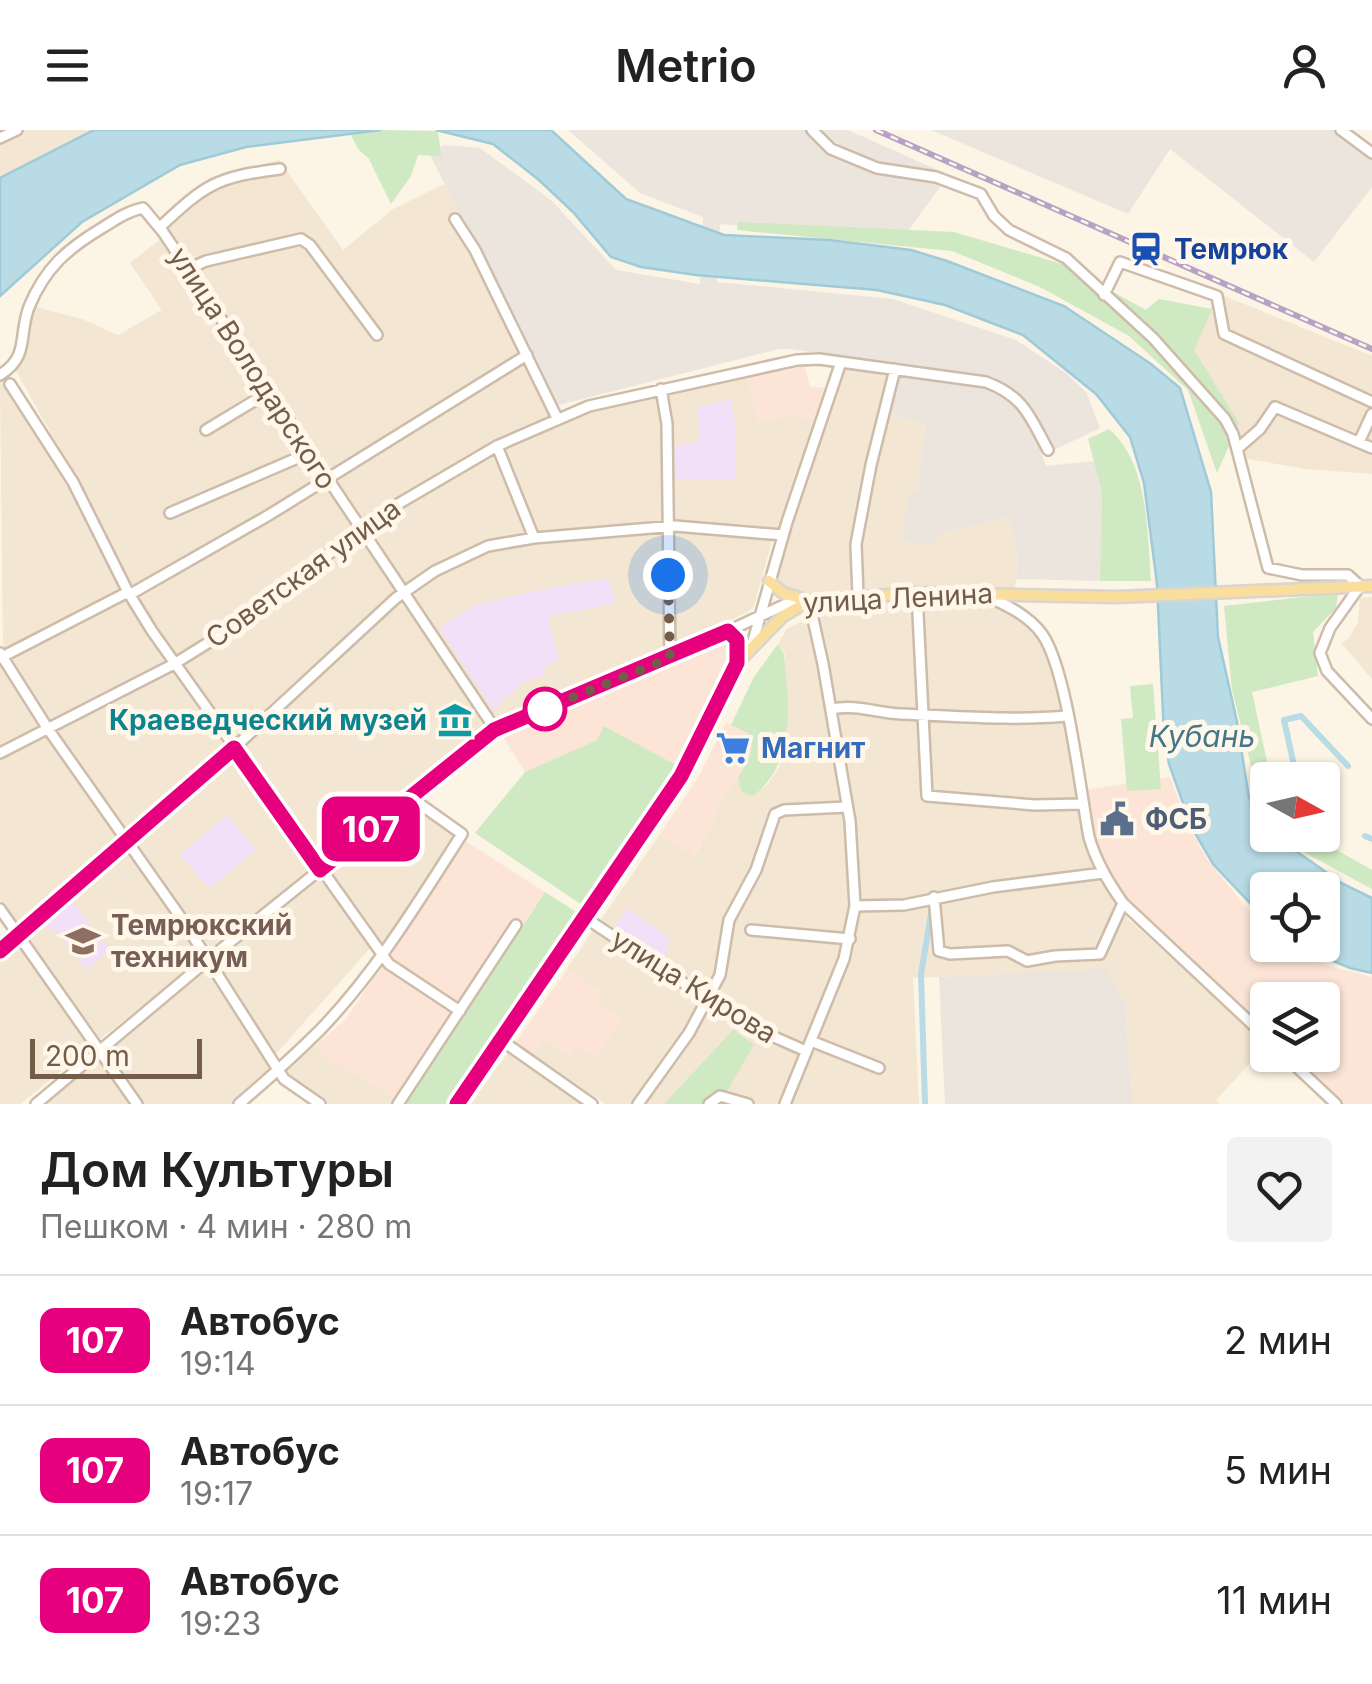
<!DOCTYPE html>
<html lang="ru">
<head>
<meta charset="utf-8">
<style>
	body { margin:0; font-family:Inter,sans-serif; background:#f2f2f2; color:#222; height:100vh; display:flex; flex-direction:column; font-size:38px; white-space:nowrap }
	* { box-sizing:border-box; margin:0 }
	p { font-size:32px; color:#767676 }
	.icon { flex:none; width:55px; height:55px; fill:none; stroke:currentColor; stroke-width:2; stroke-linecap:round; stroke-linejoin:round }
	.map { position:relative; height:974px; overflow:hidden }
	.drawer { display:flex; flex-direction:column; background:#fff; flex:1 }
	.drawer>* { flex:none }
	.badge { padding:0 20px; border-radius:15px; font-size:35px; line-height:65px }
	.needle { width:65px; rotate:98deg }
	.tools { position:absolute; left:1250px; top:632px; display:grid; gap:20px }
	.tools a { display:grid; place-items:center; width:90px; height:90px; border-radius:10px; background:#fff; box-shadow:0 2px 8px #0004; font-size:50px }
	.scale { position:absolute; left:30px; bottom:25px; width:172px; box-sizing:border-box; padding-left:10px; border:5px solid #745c4a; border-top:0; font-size:28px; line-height:35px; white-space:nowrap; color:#745c4a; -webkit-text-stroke:8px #fff8ea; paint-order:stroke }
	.you { position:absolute; width:50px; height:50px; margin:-25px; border:8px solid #fff; border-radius:50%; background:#1a73e8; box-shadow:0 0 0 15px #1a73e833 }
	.map>.badge { position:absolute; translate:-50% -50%; box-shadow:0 0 0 5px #fff }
	.round { display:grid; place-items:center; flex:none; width:105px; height:105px; border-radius:10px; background:#f2f2f2 }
	.summary { display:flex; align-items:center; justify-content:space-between; height:170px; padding:0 40px }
	h1 { font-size:48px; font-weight:600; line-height:75px }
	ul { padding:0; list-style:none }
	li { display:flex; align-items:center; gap:30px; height:130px; padding:0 40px; border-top:2px solid #e0e0e0 }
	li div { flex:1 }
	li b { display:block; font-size:38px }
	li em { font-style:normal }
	li .badge { min-width:110px; font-weight:700; text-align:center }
	header { display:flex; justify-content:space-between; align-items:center; height:130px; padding:0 40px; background:#fff; font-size:45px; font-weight:600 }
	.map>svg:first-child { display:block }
	.residential { fill:#f3e6d2 }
	.commercial { fill:#fce5d7 }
	.industrial { fill:#ebe5de }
	.education { fill:#f1e0f8 }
	.green { fill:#cfe9c2 }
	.water { fill:#b8dbe5; stroke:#9fcad7; stroke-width:2.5 }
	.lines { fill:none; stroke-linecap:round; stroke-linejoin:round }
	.canal { stroke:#b8dbe5; stroke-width:6 }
	.minor-casing { stroke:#cdbcaa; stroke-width:14 }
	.major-casing { stroke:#dbd5d0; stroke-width:15 }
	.minor { stroke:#fff; stroke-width:9 }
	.major { stroke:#fade9d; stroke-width:10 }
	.rail-casing { stroke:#b7a2c5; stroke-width:6 }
	.rail { stroke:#fff8ea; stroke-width:2.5; stroke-dasharray:8; stroke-linecap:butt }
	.line-casing { stroke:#fff; stroke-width:22 }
	.line { stroke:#e6007e; stroke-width:15 }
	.walk { stroke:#745c4a; stroke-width:10; stroke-dasharray:0 18 }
	.stop-dot { fill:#fff; stroke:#e6007e; stroke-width:5 }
	.labels { text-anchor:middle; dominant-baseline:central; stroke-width:10; stroke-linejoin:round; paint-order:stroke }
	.transit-label { font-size:28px; font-weight:bold; fill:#164399; stroke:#fff8ea; text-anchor:start }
	.street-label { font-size:28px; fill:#745c4a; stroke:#fff8ea }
	.culture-label { font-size:28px; font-weight:bold; fill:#0d838f; stroke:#fff8ea; text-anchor:end }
	.shop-label { font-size:28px; font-weight:bold; fill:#366cbe; stroke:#fff8ea; text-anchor:start }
	.service-label { font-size:28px; font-weight:bold; fill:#4e5e75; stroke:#fff8ea; text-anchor:start }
	.education-label { font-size:28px; font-weight:bold; fill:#785e54; stroke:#fff8ea; text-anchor:start }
	.water-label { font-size:30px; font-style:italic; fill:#447787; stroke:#fff8ea }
</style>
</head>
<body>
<header><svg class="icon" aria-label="menu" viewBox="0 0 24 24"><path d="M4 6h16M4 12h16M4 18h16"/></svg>Metrio<svg class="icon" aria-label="person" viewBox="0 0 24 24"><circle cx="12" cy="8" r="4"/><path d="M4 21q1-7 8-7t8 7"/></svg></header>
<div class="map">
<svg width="1372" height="974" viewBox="0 0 1372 974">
	<rect width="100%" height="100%" fill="#fcf4e4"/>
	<path class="residential" d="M 26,0 L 94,0 L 0,48 L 0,12 Z
		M 279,30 L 343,120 L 393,79 L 444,54 L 529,221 L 326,344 L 160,89 L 209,48 Z
		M 162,108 L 321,349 L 265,385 L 131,460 L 68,334 L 15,239 L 22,228 L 32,176 L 82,189 L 118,205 L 162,180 L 130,133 Z
		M 1217,163 L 1372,226 L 1372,344 L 1306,339 L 1243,328 L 1185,237 Z
		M 527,229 L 553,286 L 476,323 L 358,393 L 329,349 Z
		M 853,236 L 892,242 L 857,386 L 853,413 L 855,463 L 796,465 L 781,459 L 775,450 L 834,264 L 841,245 L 847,238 Z
		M 747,246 L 757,291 L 796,286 L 819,290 L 782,399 L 671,394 L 665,265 Z
		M 5,249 L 65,350 L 123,461 L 3,522 L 0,252 Z
		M 659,264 L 663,299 L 664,393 L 536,403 L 501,320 L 583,283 Z
		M 887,285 L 926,294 L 917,363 L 909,362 L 941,403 L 1009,388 L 1016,413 L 1017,449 L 1014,459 L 965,457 L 861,462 L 861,407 Z
		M 495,322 L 525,392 L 527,405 L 510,406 L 482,414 L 404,456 L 365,399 Z
		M 324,353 L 353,397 L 268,469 L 175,529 L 135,466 L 256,398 Z
		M 662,400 L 666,523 L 494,594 L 407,466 L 444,443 L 495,420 Z
		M 673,401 L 773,407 L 754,476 L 748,482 L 675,514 Z
		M 357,406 L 397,462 L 233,614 L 179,534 Z
		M 127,467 L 166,531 L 49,593 L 9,530 Z
		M 969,467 L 997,473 L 1032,497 L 1041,507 L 1055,539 L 1092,730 L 1128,789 L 1267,915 L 1216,970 L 1220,974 L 1133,974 L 1125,873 L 1106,840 L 913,848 L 919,974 L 790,974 L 845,831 L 858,772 L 853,685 L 813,477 L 855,470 Z
		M 1372,467 L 1372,549 L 1341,513 L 1348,509 L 1358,492 L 1360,468 Z
		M 401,471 L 489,599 L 322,733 L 238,619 Z
		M 810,487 L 849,730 L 851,779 L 845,812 L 804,918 L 744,891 L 598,794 L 660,704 L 693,726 L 711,697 L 718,672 L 738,648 L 742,662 L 753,666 L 768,654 L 779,637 L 787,604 L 785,524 L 778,514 L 787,499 Z
		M 3,532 L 43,597 L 0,619 L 0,533 Z
		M 172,539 L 229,617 L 128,705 L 57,601 Z
		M 47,603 L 124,710 L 19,798 L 0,770 L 0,628 Z
		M 233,623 L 313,737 L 211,822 L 132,712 Z
		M 410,674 L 457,706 L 381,818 L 326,743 Z
		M 125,719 L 204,827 L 100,909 L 23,805 Z
		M 319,749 L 371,817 L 275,925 L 216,833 Z
		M 594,799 L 703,871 L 634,974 L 605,974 L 533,924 L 544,908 L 570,925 L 577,915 L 621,889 L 594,871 L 600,862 L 567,839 Z
		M 17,812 L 92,916 L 20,974 L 0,974 L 0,826 Z
		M 208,839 L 274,938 L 233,974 L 140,974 L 105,925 Z
		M 707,874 L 742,897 L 803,922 L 782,974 L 641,974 Z
		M 316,915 L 331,933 L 338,933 L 397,969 L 394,974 L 328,974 L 291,953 L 284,944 Z
		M 510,920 L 584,974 L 471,974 Z
		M 99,929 L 130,974 L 43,974 Z"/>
	<path class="commercial" d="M 804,233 L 810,257 L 830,258 L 819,290 L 796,286 L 757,292 L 747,246 Z
		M 726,507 L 736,516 L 680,638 L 604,596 L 597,610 L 525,642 L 501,603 Z
		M 726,592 L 753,605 L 750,626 L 738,648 L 718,672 L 711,697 L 692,726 L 660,704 L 699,646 Z
		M 1170,647 L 1190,699 L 1207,729 L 1244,775 L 1267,797 L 1268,815 L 1287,815 L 1297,824 L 1315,832 L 1372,847 L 1372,974 L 1342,974 L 1289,925 L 1322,925 L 1322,870 L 1268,870 L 1267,905 L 1132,778 L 1111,750 L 1094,709 L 1085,660 Z
		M 464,710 L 545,762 L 523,794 L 516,790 L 460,875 L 387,827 Z
		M 382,835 L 454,885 L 397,969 L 338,933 L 331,933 L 316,915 L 346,889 Z
		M 567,839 L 600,862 L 595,871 L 622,890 L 595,928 L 577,916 L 570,926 L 545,908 L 533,924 L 516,912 Z"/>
	<path class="industrial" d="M 568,0 L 848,0 L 949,45 L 902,109 L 720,94 L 717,152 L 893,169 L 1016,210 L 1067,244 L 1086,262 L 1100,298 L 1052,321 L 1023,269 L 994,247 L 791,219 L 779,219 L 555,276 L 429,23 L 444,15 L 480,18 L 551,70 L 616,140 L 700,154 L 703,87 L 640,63 Z
		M 931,0 L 1334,0 L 1372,28 L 1372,57 L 1314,132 L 1170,19 L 1128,84 Z
		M 897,245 L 993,259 L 1011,268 L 1029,291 L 1046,336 L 1094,331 L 1102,362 L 1100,451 L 1017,449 L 1016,413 L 1009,388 L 941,403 L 935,414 L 902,411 L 908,362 L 917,363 L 926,294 L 887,285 Z
		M 1106,839 L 1125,873 L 1133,974 L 945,974 L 939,847 Z"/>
	<path class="education" d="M 731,269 L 735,293 L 736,350 L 675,350 L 674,315 L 699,313 L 698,277 Z
		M 610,449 L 614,474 L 548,486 L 559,530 L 545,537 L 544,546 L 523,552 L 493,580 L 439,498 L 477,474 L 569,454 Z
		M 227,685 L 256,720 L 209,759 L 180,724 Z
		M 72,771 L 110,820 L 86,840 L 55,799 L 51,802 L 45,795 Z
		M 627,778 L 671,809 L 667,816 L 670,819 L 662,830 L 614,797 Z"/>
	<path class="green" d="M 381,0 L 438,1 L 441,26 L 418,25 L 411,46 L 391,74 L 369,29 L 358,19 L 350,3 Z
		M 738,92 L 954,102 L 1062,134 L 1146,180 L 1159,169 L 1212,179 L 1194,220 L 1239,293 L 1217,343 L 1188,260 L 1129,206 L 1040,157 L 952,121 L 737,100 Z
		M 1109,299 C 1149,333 1147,402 1151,451 L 1100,451 L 1102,362 L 1088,309 Z
		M 1338,463 L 1336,478 L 1313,502 L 1318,546 L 1252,562 L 1271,650 L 1268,650 L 1267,669 L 1260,671 L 1232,560 L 1224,476 Z
		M 778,514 L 784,524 C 789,574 797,632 753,666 L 742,662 L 738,648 L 750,626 L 753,606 L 731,595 L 754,547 Z
		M 1153,554 L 1161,659 L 1127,661 L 1121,589 L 1133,588 L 1130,556 Z
		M 604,596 L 676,635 L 623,712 L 627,716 L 585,777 L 475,703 L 525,642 L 597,610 Z
		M 1286,705 L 1310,705 L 1372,740 L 1372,759 L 1302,721 Z
		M 545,762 L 578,783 L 502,900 L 449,974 L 405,974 Z
		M 735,898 L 736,902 L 754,915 L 727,961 L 713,963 L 704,974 L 664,974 Z"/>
	<path class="water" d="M 94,0 L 381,0 L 246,17 L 180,35 L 82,92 L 0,166 L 0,48 Z
		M 436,0 L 551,0 L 626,69 L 724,105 L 829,110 L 911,120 L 947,131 L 1064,176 L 1151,234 L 1180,258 L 1211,362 L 1218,507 L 1237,592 L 1249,668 L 1257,680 L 1267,675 L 1268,705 L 1273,705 L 1343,754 L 1372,768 L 1372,843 L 1350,838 L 1295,815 L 1322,815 L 1322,760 L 1268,760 L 1267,791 L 1213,734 L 1192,698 L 1169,634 L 1164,605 L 1157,454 L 1144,353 L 1130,307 L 1096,264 L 1023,205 L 945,175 L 877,160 L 696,145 L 641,137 L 611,127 L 573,82 L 539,50 L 493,14 Z"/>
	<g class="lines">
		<path class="canal" d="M 1294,650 L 1295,640 L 1284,590 L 1301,586 L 1348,636
			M 1365,706 L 1372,709
			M 925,974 L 921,844 L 932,778"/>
		<g class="minor-casing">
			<path id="minor" d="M 812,0 L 831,19 L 877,38 L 936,47 L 981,64 L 994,86 L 1009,100 L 1066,128 L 1153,208 L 1225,289 L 1233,304 L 1268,438 L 1302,445 L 1348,445 L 1360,456 L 1330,498 L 1320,523 L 1327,541 L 1372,589
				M 1341,0 L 1372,23
				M 0,8 L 17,0
				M 455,89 L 475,120 L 557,288
				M 160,97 C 206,54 216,47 280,39
				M 188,139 L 206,131 L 301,109 L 310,115 L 377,205
				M 1104,165 L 1120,132 L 1217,166 L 1224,204 L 1372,272
				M 0,245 C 30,226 18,206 29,177 C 45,138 67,119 102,98 C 115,90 128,81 143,78 L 163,102 L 495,599
				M 10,254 L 73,352 L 128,462 L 152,501 L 389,834 L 460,881
				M 661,259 L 667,294 L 670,528
				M 206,300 L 269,262
				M 1359,312 L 1372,284
				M 497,316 L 534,408
				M 1237,319 L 1260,299 L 1275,277 L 1372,318
				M 170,383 L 309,323
				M 917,463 L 927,666 L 1035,675 L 1083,674
				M 129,465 L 269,385 L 527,225
				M 985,465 C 1006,475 1028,485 1042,504 C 1067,539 1080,660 1089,707 C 1096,732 1108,752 1123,773 L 1268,909
				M 858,466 L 856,414 L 871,335 L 895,239
				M 728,501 L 737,510 L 737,533
				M 751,518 L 787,392 L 841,232
				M 0,523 L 48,599 L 184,792 L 284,949 L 320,974
				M 0,528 L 128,462
				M 831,579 C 859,574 875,583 901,584 C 957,586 1011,591 1066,586
				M 0,623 L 174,534 L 232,498 L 277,468 L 364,394 L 497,316 L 589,276 L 797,230 L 819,229 L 986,252 C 1024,266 1030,287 1048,320
				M 934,767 L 939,821 L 950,824 L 1008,821 L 1027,831 L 1055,826 L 1100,824 L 1123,773
				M 855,776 L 904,775 L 993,757 L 1103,743
				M 0,779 L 137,974
				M 584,787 L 747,895 L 806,921
				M 751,800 L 850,809
				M 0,821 L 234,618 L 396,468 L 435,441 L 488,416 L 534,408 L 675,396 L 783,405
				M 501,910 L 592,974
				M 811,911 L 879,938
				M 1284,925 L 1336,974
				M 36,974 L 209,829 L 495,599 L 670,528 L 786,474 L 809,471 L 823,534 L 850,691 L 855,776 L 844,829 L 785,974
				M 239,974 C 267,950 294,926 320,900 C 376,842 419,771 462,704 L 410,667
				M 398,974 L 516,795
				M 638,974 L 689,903 L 720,845 L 729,790 L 756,740 L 775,684 L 784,680 L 847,677
				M 709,974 L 720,966 L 748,974"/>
		</g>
		<g class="major-casing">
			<path id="major" d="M 769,451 L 783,463 L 809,471
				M 457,974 L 681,646 L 737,533 L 783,486 L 809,471 L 917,463 L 1118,467 L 1372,456"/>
		</g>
		<use href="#minor" class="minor"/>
		<use href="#major" class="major"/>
		<g class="rail-casing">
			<path id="rail" d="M 876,0 L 1372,219"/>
		</g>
		<use href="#rail" class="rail"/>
	</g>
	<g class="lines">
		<g class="line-casing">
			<path id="line" d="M 0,821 L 234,618 L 320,740 L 494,600 L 728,501 L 737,510 L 737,533 L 681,646 L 457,974"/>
		</g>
		<use href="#line" class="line"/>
		<path class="walk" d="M 545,579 L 534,583 L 670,528 L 668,445"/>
	</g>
	<defs>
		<g id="station-bare" transform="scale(2.7)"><path d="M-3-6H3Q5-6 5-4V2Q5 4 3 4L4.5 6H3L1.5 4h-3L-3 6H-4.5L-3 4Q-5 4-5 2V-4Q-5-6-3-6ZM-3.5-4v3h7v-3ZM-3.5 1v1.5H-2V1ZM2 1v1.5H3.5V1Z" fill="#1a4fb4" stroke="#fff8ea" stroke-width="2.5" paint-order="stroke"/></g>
		<g id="museum-bare" transform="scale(2.7)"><path d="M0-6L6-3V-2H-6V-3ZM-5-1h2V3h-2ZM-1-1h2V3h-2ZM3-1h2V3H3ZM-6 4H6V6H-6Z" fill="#0f9aa8" stroke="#fff8ea" stroke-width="2.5" paint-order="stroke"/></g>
		<g id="supermarket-bare" transform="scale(2.7)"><path d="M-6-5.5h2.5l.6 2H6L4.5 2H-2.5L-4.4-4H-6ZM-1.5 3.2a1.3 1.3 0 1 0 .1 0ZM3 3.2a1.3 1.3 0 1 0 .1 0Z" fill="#3f7fe0" stroke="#fff8ea" stroke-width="2.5" paint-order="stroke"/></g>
		<g id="civic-bare" transform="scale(2.7)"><path d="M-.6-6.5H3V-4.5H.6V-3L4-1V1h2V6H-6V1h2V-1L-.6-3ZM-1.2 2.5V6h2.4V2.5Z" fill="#5c6f8a" stroke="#fff8ea" stroke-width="2.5" paint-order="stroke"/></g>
		<g id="university-bare" transform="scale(2.7)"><path d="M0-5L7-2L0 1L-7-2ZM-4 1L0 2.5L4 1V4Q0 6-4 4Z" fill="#8d6e63" stroke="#fff8ea" stroke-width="2.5" paint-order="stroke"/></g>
	</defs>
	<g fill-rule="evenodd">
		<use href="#station-bare" x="1146" y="119"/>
		<use href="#museum-bare" x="455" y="590"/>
		<use href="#supermarket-bare" x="733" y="618"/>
		<use href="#civic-bare" x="1117" y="689"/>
		<use href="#university-bare" x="83" y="811"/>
	</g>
	<circle class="stop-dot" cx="545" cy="579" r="20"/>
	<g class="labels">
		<g class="transit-label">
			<text x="1174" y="119">Темрюк</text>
		</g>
		<g class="street-label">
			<text transform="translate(253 238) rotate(57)">улица Володарского</text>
			<text transform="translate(303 443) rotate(-36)">Советская улица</text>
			<text transform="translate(898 468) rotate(-3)">улица Ленина</text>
			<text transform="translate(694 856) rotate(32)">улица Кирова</text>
		</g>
		<g class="culture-label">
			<text x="427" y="590">Краеведческий музей</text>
		</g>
		<g class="shop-label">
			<text x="761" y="618">Магнит</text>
		</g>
		<g class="service-label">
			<text x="1145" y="689">ФСБ</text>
		</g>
		<g class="education-label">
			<text x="111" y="795">Темрюкский<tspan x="111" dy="32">техникум</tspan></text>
		</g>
		<g class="water-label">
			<text x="1202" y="606">Кубань</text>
		</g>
	</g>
</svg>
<div class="tools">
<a><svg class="needle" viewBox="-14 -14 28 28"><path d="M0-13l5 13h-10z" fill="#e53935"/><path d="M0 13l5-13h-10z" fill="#767676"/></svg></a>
<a><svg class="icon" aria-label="locate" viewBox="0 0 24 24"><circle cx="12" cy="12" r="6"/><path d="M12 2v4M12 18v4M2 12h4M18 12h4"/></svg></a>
<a><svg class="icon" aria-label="layers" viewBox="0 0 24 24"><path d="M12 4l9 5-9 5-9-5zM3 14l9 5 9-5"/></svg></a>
</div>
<div class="scale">200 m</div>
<div class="you" style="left:668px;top:445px"></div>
<b class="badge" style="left:371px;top:699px;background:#e6007e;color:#fff">107</b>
</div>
<section class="drawer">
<div class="summary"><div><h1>Дом Культуры</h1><p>Пешком · 4 мин · 280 m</p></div><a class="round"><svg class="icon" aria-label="heart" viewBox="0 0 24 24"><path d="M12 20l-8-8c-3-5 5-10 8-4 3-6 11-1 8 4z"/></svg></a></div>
<ul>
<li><span class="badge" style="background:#e6007e;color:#fff">107</span><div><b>Автобус</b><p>19:14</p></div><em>2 мин</em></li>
<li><span class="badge" style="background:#e6007e;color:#fff">107</span><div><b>Автобус</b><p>19:17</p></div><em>5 мин</em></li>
<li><span class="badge" style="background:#e6007e;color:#fff">107</span><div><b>Автобус</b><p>19:23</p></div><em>11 мин</em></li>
</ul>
</section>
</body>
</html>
